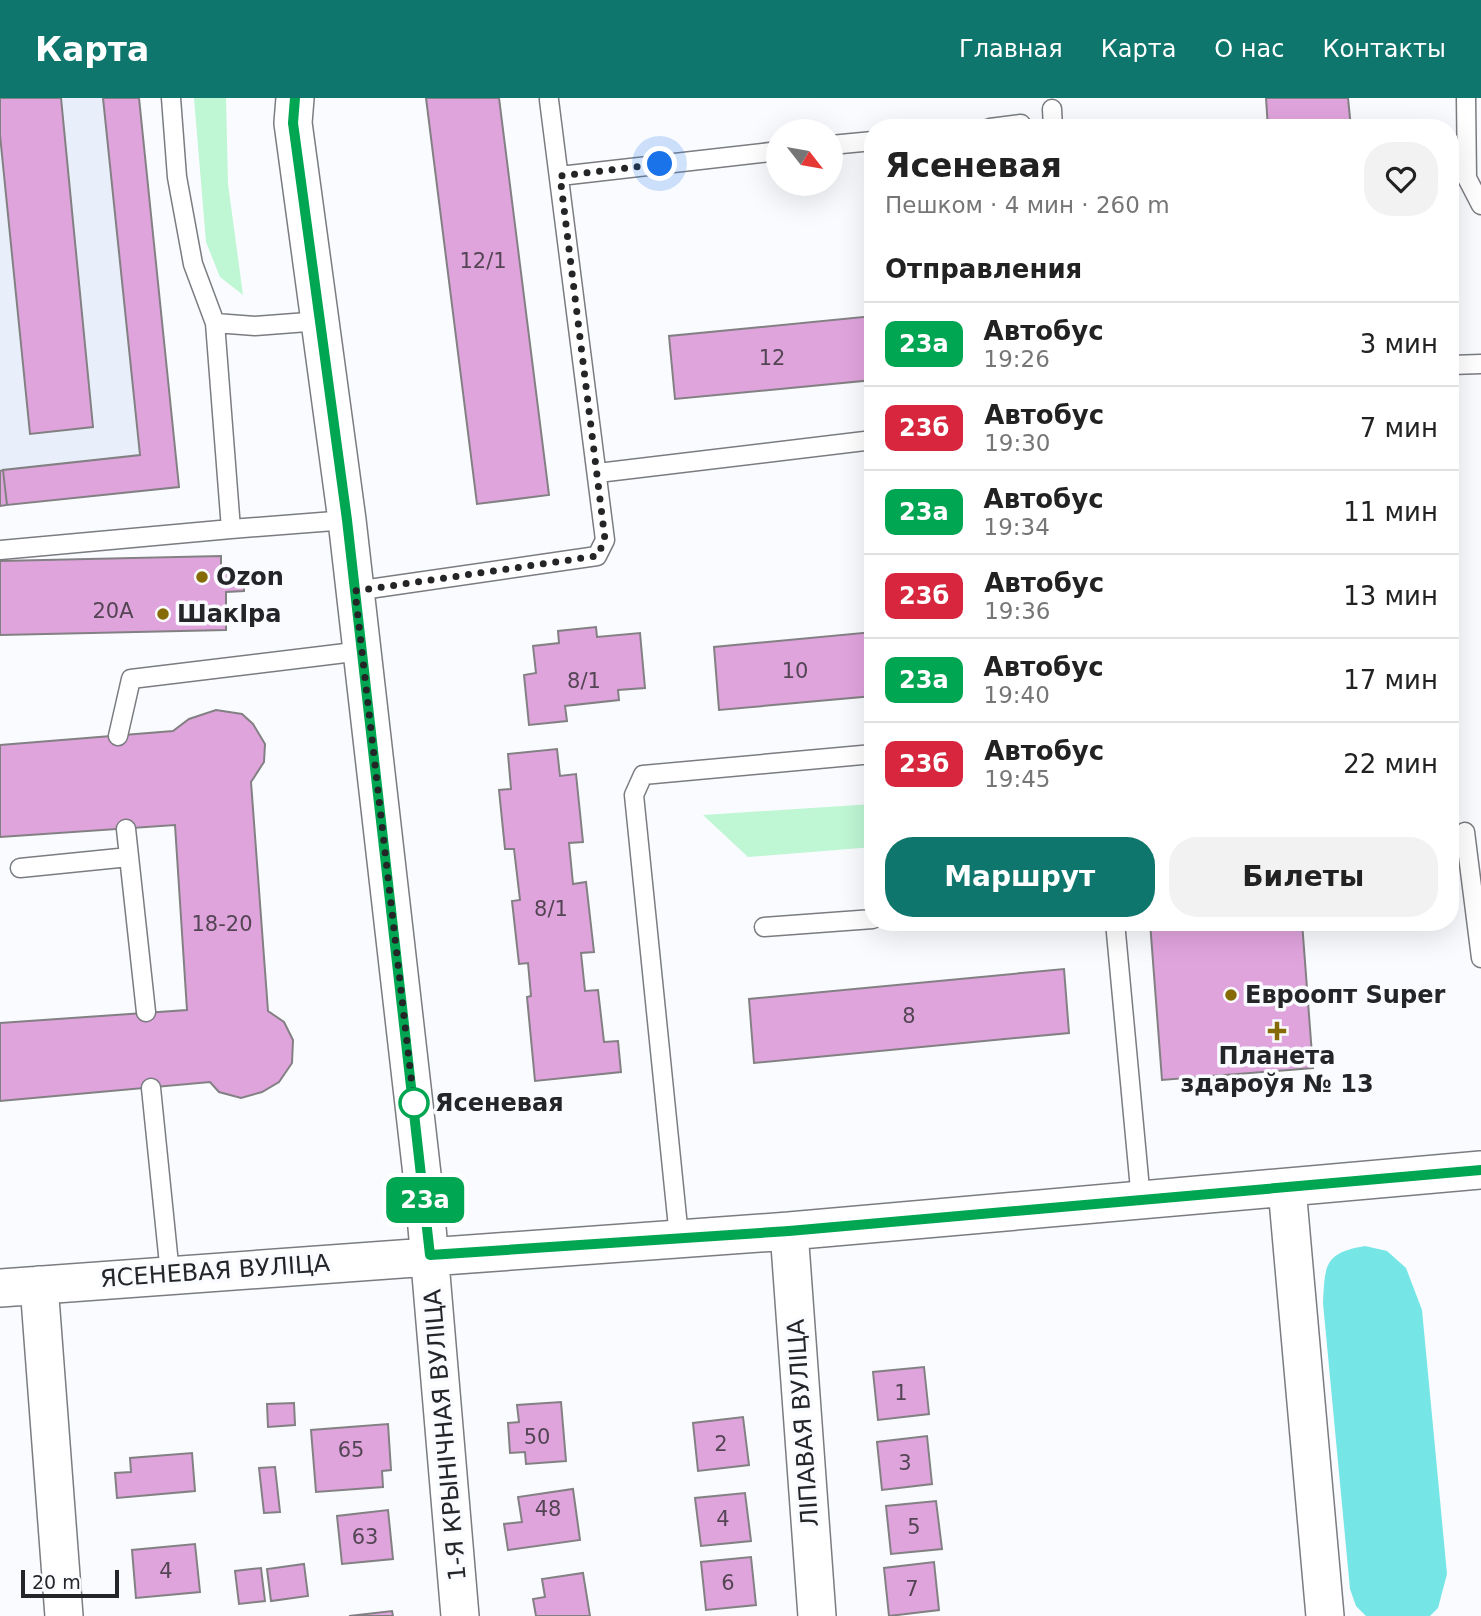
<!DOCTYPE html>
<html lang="ru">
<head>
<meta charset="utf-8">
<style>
	body { margin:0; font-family:"DejaVu Sans",sans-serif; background:#f2f2f2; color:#222; height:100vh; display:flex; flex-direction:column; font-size:26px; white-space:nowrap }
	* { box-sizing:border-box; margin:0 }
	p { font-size:23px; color:#767676 }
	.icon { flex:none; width:38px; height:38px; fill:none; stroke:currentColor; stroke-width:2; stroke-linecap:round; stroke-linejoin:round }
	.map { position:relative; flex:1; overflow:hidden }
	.details { position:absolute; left:864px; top:21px; width:595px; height:812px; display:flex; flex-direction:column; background:#fff; border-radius:28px; box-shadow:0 7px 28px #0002 }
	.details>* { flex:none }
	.badge { padding:0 14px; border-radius:10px; font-size:24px; line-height:46px }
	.needle { width:46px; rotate:121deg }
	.tools { position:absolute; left:766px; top:21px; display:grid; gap:14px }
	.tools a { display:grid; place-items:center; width:77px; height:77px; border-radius:50%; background:#fff; box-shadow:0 7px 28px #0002; font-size:35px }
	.scale { position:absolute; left:21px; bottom:18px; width:98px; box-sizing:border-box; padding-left:7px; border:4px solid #242527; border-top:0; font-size:19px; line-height:24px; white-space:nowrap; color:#242527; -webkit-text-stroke:5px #f9fbff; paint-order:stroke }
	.you { position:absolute; width:35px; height:35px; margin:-18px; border:5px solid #fff; border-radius:50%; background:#1a73e8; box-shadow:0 0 0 10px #1a73e833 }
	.map>.badge { position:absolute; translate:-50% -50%; box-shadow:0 0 0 4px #fff }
	h2 { padding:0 21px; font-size:26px; line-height:63px }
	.round { display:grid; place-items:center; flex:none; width:74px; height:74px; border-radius:28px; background:#f2f2f2 }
	.overview { display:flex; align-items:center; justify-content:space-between; height:119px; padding:0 21px }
	h1 { font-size:33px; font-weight:700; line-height:52px }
	.button { display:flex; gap:14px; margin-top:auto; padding:14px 21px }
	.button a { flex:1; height:80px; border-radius:28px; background:#0f766e; color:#fff; font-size:28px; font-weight:700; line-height:80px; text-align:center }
	.button a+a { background:#f2f2f2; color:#222 }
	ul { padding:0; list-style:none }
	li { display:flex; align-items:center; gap:21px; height:84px; padding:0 21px; border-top:2px solid #e0e0e0 }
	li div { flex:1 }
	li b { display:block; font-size:26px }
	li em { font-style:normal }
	li .badge { min-width:77px; font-weight:700; text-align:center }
	header { display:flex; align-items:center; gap:42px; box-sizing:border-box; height:98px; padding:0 35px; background:#0f766e; color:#fff }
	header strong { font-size:33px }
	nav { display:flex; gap:38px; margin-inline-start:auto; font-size:24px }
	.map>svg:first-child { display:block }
	.built { fill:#e8effa }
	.green { fill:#bff6d4 }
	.water { fill:#75e5e6 }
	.building { fill:#e0a4dd; stroke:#838083; stroke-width:2 }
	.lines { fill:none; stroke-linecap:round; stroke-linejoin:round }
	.lane-casing { stroke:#7a7c80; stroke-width:21 }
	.street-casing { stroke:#7a7c80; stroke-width:40 }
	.lane { stroke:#fff; stroke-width:18 }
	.street { stroke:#fff; stroke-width:37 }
	.line-casing { stroke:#fff; stroke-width:16 }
	.line { stroke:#00a651; stroke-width:10 }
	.walk { stroke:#242527; stroke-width:7; stroke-dasharray:0 12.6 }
	.poi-dot { fill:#866a06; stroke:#f9fbff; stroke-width:2.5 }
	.stop-dot { fill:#fff; stroke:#00a651; stroke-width:3.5 }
	.labels { text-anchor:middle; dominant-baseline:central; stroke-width:7; stroke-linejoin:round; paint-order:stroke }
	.number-label { font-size:21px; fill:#534554 }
	.poi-label { font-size:24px; font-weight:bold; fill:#242527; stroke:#f9fbff; text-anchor:start }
	.stop-label { font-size:24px; font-weight:bold; fill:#242527; stroke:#f9fbff; text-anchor:start }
	.street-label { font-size:24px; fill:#242527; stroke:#f9fbff }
</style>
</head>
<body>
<header>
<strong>Карта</strong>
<nav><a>Главная</a><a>Карта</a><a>О нас</a><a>Контакты</a></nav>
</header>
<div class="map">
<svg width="1481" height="1518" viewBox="0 0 1481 1518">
	<rect width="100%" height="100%" fill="#f9fbff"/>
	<path class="built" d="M 0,0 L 139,0 L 179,389 L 0,408 Z"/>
	<path class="green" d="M 194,0 L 226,0 L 228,86 L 243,197 L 220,179 L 206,144 Z
		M 873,706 L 873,749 L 748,759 L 703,717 Z"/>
	<path class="water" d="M 1365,1148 L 1387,1153 L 1406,1170 L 1422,1212 L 1447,1476 L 1438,1510 L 1430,1518 L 1366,1518 L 1356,1508 L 1350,1491 L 1323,1205 C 1325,1167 1324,1155 1365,1148 Z"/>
	<path class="building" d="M 0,0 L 61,0 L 93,329 L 30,336 L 0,37 Z
		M 103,0 L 139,0 L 179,389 L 7,407 L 3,372 L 140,357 Z
		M 426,0 L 499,0 L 549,397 L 477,406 Z
		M 1266,0 L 1348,0 L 1351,30 L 1268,30 Z
		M 873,218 L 873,282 L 675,301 L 669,238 Z
		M 3,372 L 7,407 L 0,408 L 0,373 Z
		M 221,458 L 221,473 L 243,472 L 244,493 L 226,494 L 226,532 L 0,537 L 0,463 Z
		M 596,529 L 597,539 L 640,535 L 645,590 L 618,592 L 619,602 L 565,608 L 567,623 L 529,627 L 524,577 L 536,575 L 533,548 L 559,545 L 558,533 Z
		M 873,534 L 873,598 L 719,612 L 714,549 Z
		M 216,612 L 242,616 L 253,626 L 265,646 L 264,664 L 251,684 L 268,913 L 284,924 L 293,942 L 292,965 L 279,984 L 262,994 L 241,1000 L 219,994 L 210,984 L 0,1003 L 0,925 L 187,912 L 175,727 L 0,739 L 0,647 L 173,633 L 189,621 Z
		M 557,651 L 560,678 L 576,676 L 583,744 L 569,745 L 573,786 L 586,784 L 594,854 L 581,855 L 585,893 L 598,892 L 604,944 L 618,943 L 621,974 L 535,983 L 527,899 L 531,898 L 528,865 L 519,866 L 512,803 L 520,802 L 514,751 L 505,751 L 499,692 L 511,691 L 508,656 Z
		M 1150,824 L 1302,824 L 1313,970 L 1162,982 Z
		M 1064,871 L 1069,935 L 754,965 L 749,901 Z
		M 924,1269 L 929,1316 L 878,1322 L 873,1274 Z
		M 561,1304 L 566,1363 L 526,1366 L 525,1354 L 510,1355 L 508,1325 L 519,1324 L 517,1307 Z
		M 294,1305 L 295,1327 L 268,1329 L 267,1306 Z
		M 743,1319 L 749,1367 L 698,1373 L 693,1325 Z
		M 388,1326 L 391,1372 L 382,1373 L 383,1389 L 316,1394 L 311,1332 Z
		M 927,1338 L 932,1386 L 882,1392 L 877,1344 Z
		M 192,1355 L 195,1393 L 117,1400 L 115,1375 L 131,1374 L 130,1360 Z
		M 275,1369 L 280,1414 L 264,1415 L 259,1370 Z
		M 573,1391 L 580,1442 L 508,1452 L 504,1426 L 522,1424 L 518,1399 Z
		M 745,1395 L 751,1443 L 701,1448 L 695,1400 Z
		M 936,1403 L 942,1451 L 891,1456 L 886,1408 Z
		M 388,1412 L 393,1461 L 342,1466 L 337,1418 Z
		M 195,1446 L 200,1494 L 136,1500 L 132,1452 Z
		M 751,1459 L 756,1507 L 706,1512 L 701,1464 Z
		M 934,1464 L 939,1512 L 889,1518 L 884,1470 Z
		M 304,1466 L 308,1498 L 271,1503 L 267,1471 Z
		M 261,1470 L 265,1503 L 239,1506 L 235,1473 Z
		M 583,1475 L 590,1518 L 536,1518 L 533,1501 L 545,1499 L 542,1481 Z
		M 392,1513 L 393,1518 L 349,1518 Z"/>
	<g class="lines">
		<g class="lane-casing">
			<path id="lane" d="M 1466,0 L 1467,80 L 1481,107
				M 1052,11 L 1053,30
				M 990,30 L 1021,26
				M 831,47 L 873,43
				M 560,78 L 779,53
				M 215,225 L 255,228 L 321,223
				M 1451,267 L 1481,266
				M 598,375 L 873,342
				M 231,431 L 347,422
				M 0,452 L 231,431 L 215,225 L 193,166 L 177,79 L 171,0
				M 355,493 L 597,458 L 605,442 L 549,2
				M 118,638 L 131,581 L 362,553
				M 126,731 L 146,914
				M 1465,734 L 1481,860
				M 20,770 L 129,759
				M 1115,824 L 1141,1102
				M 764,829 L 873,821
				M 151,990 L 170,1176
				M 679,1139 L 634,697 L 643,677 L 873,656"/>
		</g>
		<g class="street-casing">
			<path id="street" d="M 295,0 L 293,25 L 347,422 L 424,1094 L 460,1518
				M 1287,1090 L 1325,1518
				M 789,1133 L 817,1518
				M 39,1187 L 64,1518
				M 0,1190 L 789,1133 L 1481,1072"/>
		</g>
		<use href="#lane" class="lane"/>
		<use href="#street" class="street"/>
	</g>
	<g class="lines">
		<g class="line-casing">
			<path id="line" d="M 295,0 L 293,25 L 347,422 L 430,1157 L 789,1133 L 1481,1072"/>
		</g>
		<use href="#line" class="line"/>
		<path class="walk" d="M 414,1005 L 355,493 L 597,458 L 605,442 L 560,78 L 660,66"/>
	</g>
	<g class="poi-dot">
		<circle cx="202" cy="479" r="7"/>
		<circle cx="163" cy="516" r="7"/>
		<circle cx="1231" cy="897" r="7"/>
		<path d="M1273.5 922.5h7v7h7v7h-7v7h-7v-7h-7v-7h7z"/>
	</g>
	<circle class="stop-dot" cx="414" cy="1005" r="14"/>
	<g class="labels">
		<g class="number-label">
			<text x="483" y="163">12/1</text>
			<text x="772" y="260">12</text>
			<text x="113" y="513">20А</text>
			<text x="795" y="573">10</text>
			<text x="584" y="583">8/1</text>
			<text x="551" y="811">8/1</text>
			<text x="222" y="826">18-20</text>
			<text x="909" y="918">8</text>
			<text x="901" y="1295">1</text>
			<text x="537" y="1339">50</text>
			<text x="721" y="1346">2</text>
			<text x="351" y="1352">65</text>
			<text x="905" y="1365">3</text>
			<text x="548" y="1411">48</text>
			<text x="723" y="1421">4</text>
			<text x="914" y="1429">5</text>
			<text x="365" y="1439">63</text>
			<text x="166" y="1473">4</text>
			<text x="728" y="1485">6</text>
			<text x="912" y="1491">7</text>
		</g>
		<g class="poi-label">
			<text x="216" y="479">Ozon</text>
			<text x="177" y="516">ШакІра</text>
			<text x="1245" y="897">Евроопт Super</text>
			<text x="1277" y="958" text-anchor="middle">Планета<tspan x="1277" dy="28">здароўя № 13</tspan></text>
		</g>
		<g class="stop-label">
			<text x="435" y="1005">Ясеневая</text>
		</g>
		<g class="street-label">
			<text transform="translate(215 1173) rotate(-4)">ЯСЕНЕВАЯ ВУЛІЦА</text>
			<text transform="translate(803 1325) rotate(-94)">ЛІПАВАЯ ВУЛІЦА</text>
			<text transform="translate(445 1337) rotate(-95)">1-Я КРЫНІЧНАЯ ВУЛІЦА</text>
		</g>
	</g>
</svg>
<div class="tools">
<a><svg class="needle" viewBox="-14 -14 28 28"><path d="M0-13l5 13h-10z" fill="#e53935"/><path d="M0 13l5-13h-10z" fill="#767676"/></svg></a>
</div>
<div class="scale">20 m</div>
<div class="you" style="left:660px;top:66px"></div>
<b class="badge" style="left:425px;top:1102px;background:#00a651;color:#fff">23а</b>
<section class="details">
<div class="overview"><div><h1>Ясеневая</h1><p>Пешком · 4 мин · 260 m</p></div><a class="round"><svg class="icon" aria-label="heart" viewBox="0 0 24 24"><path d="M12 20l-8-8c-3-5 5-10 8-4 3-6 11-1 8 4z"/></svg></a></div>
<h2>Отправления</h2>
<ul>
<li><span class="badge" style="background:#00a651;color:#fff">23а</span><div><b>Автобус</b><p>19:26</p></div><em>3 мин</em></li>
<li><span class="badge" style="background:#d7263d;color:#fff">23б</span><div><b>Автобус</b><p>19:30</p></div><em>7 мин</em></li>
<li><span class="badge" style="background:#00a651;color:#fff">23а</span><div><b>Автобус</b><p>19:34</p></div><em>11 мин</em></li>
<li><span class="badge" style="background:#d7263d;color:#fff">23б</span><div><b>Автобус</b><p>19:36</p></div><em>13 мин</em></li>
<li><span class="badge" style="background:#00a651;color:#fff">23а</span><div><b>Автобус</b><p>19:40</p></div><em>17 мин</em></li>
<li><span class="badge" style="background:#d7263d;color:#fff">23б</span><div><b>Автобус</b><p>19:45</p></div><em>22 мин</em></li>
</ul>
<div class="button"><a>Маршрут</a><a>Билеты</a></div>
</section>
</div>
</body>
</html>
